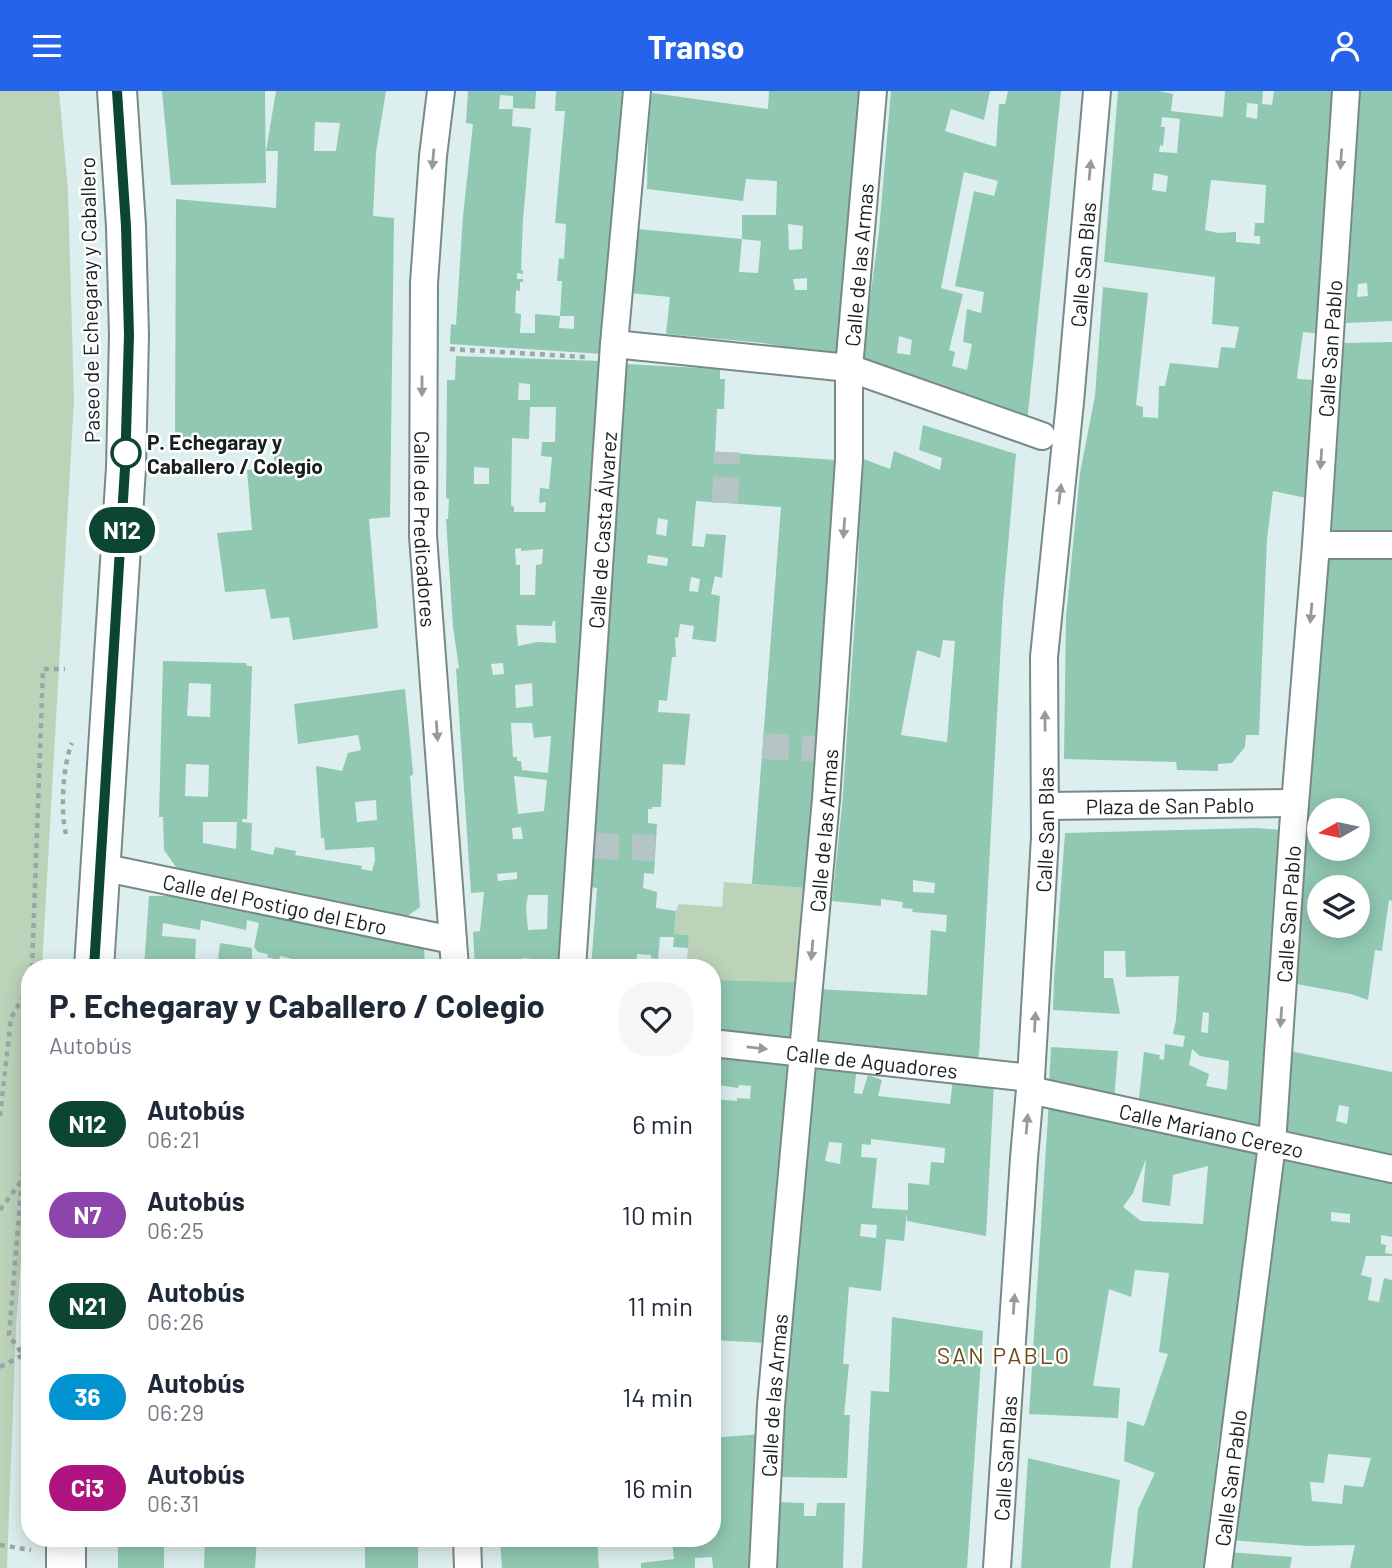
<!DOCTYPE html>
<html lang="es">
<head>
<meta charset="utf-8">
<style>
	body { margin:0; font-family:Barlow,sans-serif; background:#f6f6f7; color:#1f2937; height:100vh; display:flex; flex-direction:column; font-size:26px; white-space:nowrap }
	* { box-sizing:border-box; margin:0 }
	p { font-size:23px; color:#747a83 }
	.icon { flex:none; width:38px; height:38px; fill:none; stroke:currentColor; stroke-width:2; stroke-linecap:round; stroke-linejoin:round }
	.map { position:relative; flex:1; overflow:hidden }
	.side { position:absolute; left:21px; top:868px; width:700px; height:588px; display:flex; flex-direction:column; background:#fff; border-radius:28px; box-shadow:0 4px 18px #0003 }
	.side>* { flex:none }
	.badge { padding:0 14px; border-radius:23px; font-size:24px; line-height:46px }
	.needle { width:46px; rotate:261deg }
	.buttons { position:absolute; left:1307px; top:707px; display:grid; gap:14px }
	.buttons a { display:grid; place-items:center; width:63px; height:63px; border-radius:50%; background:#fff; box-shadow:0 4px 18px #0003; font-size:35px }
	.map>.badge { position:absolute; translate:-50% -50%; box-shadow:0 0 0 4px #fff }
	.round { display:grid; place-items:center; flex:none; width:74px; height:74px; border-radius:28px; background:#f6f6f7 }
	.summary { display:flex; align-items:center; justify-content:space-between; height:119px; padding:0 28px }
	h1 { font-size:33px; font-weight:700; line-height:52px }
	ul { padding:0; list-style:none }
	li { display:flex; align-items:center; gap:21px; height:91px; padding:0 28px }
	li div { flex:1 }
	li b { display:block; font-size:26px }
	li em { font-style:normal }
	li .badge { min-width:77px; font-weight:700; text-align:center }
	header { display:flex; justify-content:space-between; align-items:center; height:91px; padding:0 28px; background:#2563eb; color:#fff; font-size:32px; font-weight:700 }
	.map>svg:first-child { display:block }
	.green { fill:#bcd3ba }
	.building { fill:#91c8b1; fill-rule:evenodd }
	.lines { fill:none; stroke-linecap:round; stroke-linejoin:round }
	.street-tunnel { stroke:#b5c5c5; stroke-width:26; stroke-dasharray:26 13; stroke-linecap:butt }
	.street-casing { stroke:#788a88; stroke-width:30 }
	.primary-casing { stroke:#788a88; stroke-width:42 }
	.path { stroke:#98a7a7; stroke-width:4.5; stroke-dasharray:5 5; stroke-linecap:butt }
	.street { stroke:#fff; stroke-width:26 }
	.primary { stroke:#fff; stroke-width:38 }
	.oneway { fill:#979a9a }
	.line-casing { stroke:#fff; stroke-width:16 }
	.line { stroke:#0c4532; stroke-width:10 }
	.stop-dot { fill:#fff; stroke:#0c4532; stroke-width:3.5 }
	.labels { text-anchor:middle; dominant-baseline:central; stroke-width:5; stroke-linejoin:round; paint-order:stroke }
	.street-label { font-size:21px; fill:#181f1f; stroke:#fff }
	.stop-label { font-size:21px; font-weight:bold; fill:#181f1f; stroke:#fff; text-anchor:start }
	.neighbourhood-label { font-size:23px; letter-spacing:2px; fill:#6b4816; stroke:#fff }
</style>
</head>
<body>
<header><svg class="icon" aria-label="menu" viewBox="0 0 24 24"><path d="M4 6h16M4 12h16M4 18h16"/></svg>Transo<svg class="icon" aria-label="person" viewBox="0 0 24 24"><circle cx="12" cy="8" r="4"/><path d="M4 21q1-7 8-7t8 7"/></svg></header>
<div class="map">
<svg width="1392" height="1477" viewBox="0 0 1392 1477">
	<rect width="100%" height="100%" fill="#dcefee"/>
	<path class="green" d="M 0,0 L 59,0 L 68,100 L 74,309 L 42,877 L 30,877 L 30,1052 L 16,1236 L 7,1477 L 0,1477 Z
		M 724,791 L 806,797 L 799,891 L 712,889 L 712,877 L 686,877 L 689,844 L 674,843 L 676,820 L 679,813 L 722,816 Z"/>
	<path class="building" d="M 162,0 L 265,0 L 266,92 L 171,94 Z
		M 276,0 L 386,0 L 376,61 L 373,125 L 394,127 L 390,426 L 369,428 L 378,537 L 293,549 L 289,526 L 271,528 L 265,498 L 225,501 L 217,442 L 252,439 L 247,379 L 274,376 L 274,348 L 175,349 L 176,108 L 276,117 L 278,60 L 266,60 ZM 315,31 L 340,32 L 336,60 L 314,60 Z
		M 468,0 L 536,0 L 535,18 L 513,17 L 513,5 L 500,4 L 499,18 L 513,18 L 512,35 L 531,37 L 523,129 L 521,179 L 523,180 L 523,183 L 517,182 L 517,188 L 523,188 L 523,191 L 520,191 L 520,200 L 516,199 L 515,222 L 521,223 L 520,242 L 535,242 L 535,223 L 560,225 L 559,237 L 574,238 L 574,225 L 560,225 L 562,190 L 557,190 L 559,167 L 564,168 L 566,133 L 555,132 L 565,20 L 555,20 L 556,0 L 622,0 L 603,263 L 450,253 L 451,233 L 456,234 L 463,125 L 473,33 L 466,32 Z
		M 769,0 L 865,0 L 842,267 L 763,252 L 666,243 L 670,206 L 629,202 L 638,138 L 742,148 L 739,181 L 758,182 L 761,150 L 742,148 L 742,124 L 776,124 L 777,90 L 746,88 L 743,110 L 647,98 L 648,41 L 652,2 L 768,18 ZM 788,133 L 803,135 L 802,158 L 789,159 ZM 807,187 L 807,199 L 795,199 L 793,188 Z
		M 891,0 L 990,0 L 984,29 L 951,18 L 945,40 L 996,56 L 999,13 L 1005,13 L 1008,0 L 1061,0 L 1027,332 L 861,277 L 879,140 ZM 964,81 L 998,90 L 994,105 L 974,100 L 955,195 L 984,201 L 981,222 L 967,218 L 963,251 L 972,253 L 967,279 L 952,275 L 955,261 L 949,259 L 963,203 L 941,197 ZM 899,245 L 912,249 L 910,264 L 897,262 Z
		M 1118,0 L 1158,0 L 1173,3 L 1171,20 L 1223,26 L 1225,0 L 1263,0 L 1262,13 L 1272,14 L 1274,0 L 1334,0 L 1322,243 L 1303,241 L 1297,286 L 1298,288 L 1317,289 L 1311,408 L 1273,400 L 1267,448 L 1259,644 L 1246,644 L 1245,656 L 1232,672 L 1218,673 L 1218,680 L 1177,679 L 1176,671 L 1064,668 L 1066,526 L 1080,382 L 1095,305 L 1103,196 L 1148,202 L 1136,314 L 1143,316 L 1143,326 L 1158,327 L 1159,295 L 1165,295 L 1170,272 L 1218,277 L 1221,256 L 1235,257 L 1239,236 L 1212,233 L 1215,186 L 1104,171 ZM 1247,12 L 1258,13 L 1257,28 L 1246,26 ZM 1162,26 L 1180,28 L 1177,62 L 1159,61 L 1160,54 L 1163,55 L 1165,36 L 1161,36 ZM 1154,82 L 1168,85 L 1166,101 L 1152,99 ZM 1211,89 L 1266,94 L 1264,132 L 1255,132 L 1254,145 L 1260,145 L 1260,153 L 1236,151 L 1236,141 L 1218,142 L 1205,139 Z
		M 1360,0 L 1392,0 L 1392,230 L 1346,232 ZM 1367,192 L 1368,205 L 1357,206 L 1358,193 Z
		M 1392,251 L 1392,442 L 1327,442 L 1344,252 Z
		M 456,265 L 599,270 L 596,316 L 600,316 L 563,870 L 522,867 L 523,877 L 475,877 L 473,841 L 480,840 L 484,801 L 471,802 L 456,578 L 459,577 L 453,536 L 446,428 L 448,428 L 449,408 L 446,407 L 447,289 L 455,289 ZM 519,292 L 530,293 L 530,309 L 518,309 ZM 530,316 L 556,316 L 555,351 L 542,351 L 541,365 L 552,366 L 549,398 L 540,397 L 539,412 L 546,411 L 545,421 L 514,421 L 514,416 L 511,414 L 512,347 L 529,348 ZM 474,376 L 489,377 L 489,393 L 474,393 ZM 521,457 L 521,460 L 543,458 L 542,473 L 536,474 L 535,504 L 520,504 L 520,474 L 516,474 L 515,458 ZM 553,530 L 555,530 L 556,552 L 537,551 L 518,555 L 516,534 L 552,535 ZM 503,572 L 504,583 L 493,584 L 491,573 ZM 532,592 L 533,615 L 516,617 L 515,594 ZM 511,632 L 532,632 L 534,647 L 551,645 L 548,682 L 522,679 L 521,670 L 517,670 L 517,666 L 513,666 ZM 514,685 L 547,689 L 544,720 L 518,723 ZM 521,736 L 523,748 L 513,748 L 512,737 ZM 517,781 L 517,788 L 498,790 L 497,783 ZM 528,804 L 548,804 L 547,838 L 528,839 L 526,816 Z
		M 625,273 L 720,278 L 720,288 L 725,288 L 724,318 L 717,318 L 715,361 L 837,369 L 806,797 L 752,793 L 781,416 L 696,410 L 692,455 L 704,456 L 706,443 L 726,444 L 722,487 L 715,485 L 711,503 L 720,505 L 716,551 L 692,548 L 694,535 L 680,533 L 678,547 L 675,546 L 676,566 L 672,566 L 667,610 L 659,609 L 658,621 L 690,623 L 685,674 L 663,673 L 661,716 L 652,716 L 652,718 L 648,718 L 648,732 L 657,733 L 654,783 L 644,782 L 643,797 L 657,801 L 656,817 L 676,820 L 674,843 L 689,844 L 688,857 L 673,856 L 674,846 L 660,846 L 658,868 L 651,867 L 651,864 L 637,863 L 636,877 L 591,877 L 597,797 L 589,796 ZM 658,427 L 668,429 L 666,445 L 656,443 ZM 648,464 L 668,467 L 667,475 L 647,472 ZM 691,486 L 700,488 L 698,501 L 689,500 Z
		M 923,334 L 1016,363 L 1003,512 L 979,964 L 975,969 L 809,952 L 817,898 L 927,904 L 931,839 L 946,841 L 947,824 L 912,821 L 913,818 L 902,817 L 903,811 L 881,808 L 881,815 L 832,810 L 842,716 L 858,483 L 861,367 L 890,378 L 894,360 L 940,379 L 942,367 L 919,359 ZM 943,549 L 955,550 L 947,651 L 901,644 L 917,559 L 940,567 ZM 913,789 L 935,792 L 934,802 L 913,801 Z
		M 1327,463 L 1392,464 L 1392,810 L 1389,809 L 1382,860 L 1375,859 L 1368,909 L 1351,903 L 1291,892 L 1311,691 ZM 1320,719 L 1358,719 L 1358,758 L 1320,758 ZM 1320,796 L 1358,796 L 1358,835 L 1320,835 Z
		M 163,570 L 246,572 L 247,575 L 252,575 L 247,728 L 242,728 L 242,731 L 252,732 L 251,759 L 273,764 L 275,756 L 296,760 L 295,764 L 362,775 L 361,778 L 372,780 L 375,769 L 374,756 L 325,759 L 324,747 L 321,747 L 316,675 L 342,680 L 348,662 L 361,659 L 358,644 L 298,653 L 294,613 L 405,598 L 413,681 L 413,684 L 410,685 L 420,816 L 402,829 L 184,781 L 176,776 L 164,759 L 163,726 L 159,726 ZM 189,592 L 211,593 L 210,626 L 187,625 ZM 186,673 L 209,674 L 208,706 L 185,705 ZM 376,709 L 377,729 L 357,731 L 355,711 ZM 203,731 L 237,731 L 236,758 L 203,752 Z
		M 1255,737 L 1284,739 L 1260,1044 L 1138,1016 L 1144,961 L 1160,964 L 1159,968 L 1164,969 L 1165,953 L 1183,956 L 1185,945 L 1173,943 L 1176,929 L 1179,885 L 1126,886 L 1125,860 L 1104,860 L 1104,887 L 1113,887 L 1120,923 L 1053,919 L 1054,888 L 1065,742 ZM 1203,921 L 1209,922 L 1208,942 L 1201,941 ZM 1192,958 L 1200,965 L 1229,970 L 1227,999 L 1206,995 L 1209,983 L 1189,974 Z
		M 149,805 L 176,805 L 424,858 L 425,877 L 330,877 L 280,865 L 279,869 L 267,866 L 268,863 L 258,861 L 254,856 L 259,832 L 247,829 L 246,839 L 201,829 L 200,839 L 163,832 L 162,845 L 196,848 L 195,870 L 205,871 L 204,877 L 144,877 Z
		M 220,852 L 252,857 L 252,870 L 258,870 L 257,877 L 217,877 Z
		M 673,870 L 687,872 L 686,877 L 672,877 Z
		M 712,889 L 799,891 L 794,949 L 712,942 Z
		M 1051,956 L 1118,960 L 1114,1010 L 1049,993 Z
		M 1285,959 L 1392,981 L 1392,1072 L 1279,1051 ZM 1339,1014 L 1349,1016 L 1347,1033 L 1336,1030 Z
		M 712,961 L 793,968 L 769,1252 L 712,1249 L 712,1008 L 737,1010 L 737,1007 L 750,1008 L 751,995 L 739,994 L 738,997 L 712,993 Z
		M 812,970 L 857,974 L 854,1002 L 862,1003 L 868,984 L 882,989 L 878,1005 L 950,1013 L 953,987 L 994,993 L 986,1145 L 907,1130 L 907,1121 L 904,1150 L 886,1148 L 881,1200 L 849,1196 L 843,1273 L 849,1273 L 844,1324 L 850,1324 L 847,1387 L 779,1386 L 803,1110 ZM 871,1048 L 945,1057 L 944,1072 L 931,1071 L 929,1094 L 908,1092 L 908,1119 L 872,1117 L 877,1067 L 861,1066 L 862,1053 L 871,1054 ZM 829,1051 L 842,1052 L 840,1073 L 825,1070 ZM 861,1133 L 877,1134 L 876,1147 L 860,1145 Z
		M 1049,1009 L 1259,1053 L 1233,1280 L 1218,1354 L 1206,1477 L 1132,1477 L 1138,1418 L 1155,1382 L 1124,1370 L 1127,1330 L 1144,1335 L 1168,1263 L 1159,1261 L 1169,1182 L 1135,1179 L 1131,1206 L 1109,1198 L 1093,1295 L 1120,1297 L 1118,1327 L 1029,1323 ZM 1146,1068 L 1142,1111 L 1170,1115 L 1173,1084 L 1208,1075 L 1203,1133 L 1141,1130 L 1123,1116 L 1133,1102 Z
		M 1279,1065 L 1392,1087 L 1392,1146 L 1381,1144 L 1381,1153 L 1386,1154 L 1385,1162 L 1392,1163 L 1392,1165 L 1366,1165 L 1361,1184 L 1372,1187 L 1368,1209 L 1379,1211 L 1384,1187 L 1392,1189 L 1392,1477 L 1350,1477 L 1355,1454 L 1308,1455 L 1230,1449 ZM 1331,1121 L 1350,1123 L 1350,1132 L 1331,1130 ZM 1328,1363 L 1371,1367 L 1363,1396 L 1344,1394 L 1342,1413 L 1312,1410 L 1310,1391 L 1324,1392 Z
		M 892,1226 L 983,1240 L 967,1477 L 862,1477 L 871,1300 L 889,1301 Z
		M 761,1343 L 750,1477 L 713,1477 L 712,1466 L 695,1467 L 695,1477 L 641,1477 L 641,1472 L 674,1468 L 672,1447 L 712,1447 L 712,1347 Z
		M 1028,1367 L 1120,1389 L 1110,1477 L 1021,1477 Z
		M 777,1411 L 804,1412 L 804,1425 L 816,1425 L 817,1412 L 845,1412 L 843,1477 L 774,1477 Z
		M 118,1447 L 164,1447 L 164,1477 L 118,1477 Z
		M 205,1447 L 257,1447 L 255,1477 L 204,1477 Z
		M 365,1447 L 418,1447 L 418,1477 L 365,1477 Z
		M 500,1447 L 597,1447 L 599,1477 L 502,1477 Z
		M 1229,1461 L 1292,1466 L 1290,1477 L 1228,1477 Z"/>
	<g class="lines">
		<path class="street-tunnel" d="M 725,412 L 727,361
			M 763,655 L 816,658
			M 593,755 L 655,757"/>
		<g class="street-casing">
			<g id="street">
				<path id="s1" d="M 441,0 L 433,65 L 424,192 L 423,445 L 455,877"/>
				<path d="M 614,253 L 849,277 L 1042,345"/>
				<path d="M 1316,454 L 1392,454"/>
				<path id="s2" d="M 1046,715 L 1295,712"/>
				<path id="s3" d="M 101,776 L 452,849"/>
				<path id="s4" d="M 572,877 L 614,253 L 637,0"/>
				<path id="s5" d="M 712,952 L 1031,987"/>
				<path id="s6" d="M 1030,999 L 1392,1078"/>
				<path d="M 467,1447 L 468,1477"/>
				<path id="s7" d="M 763,1477 L 771,1314 L 826,708 L 849,369 L 849,277 L 873,0"/>
				<path id="s8" d="M 997,1477 L 1024,1067 L 1031,987 L 1045,746 L 1044,566 L 1070,311 L 1097,0"/>
				<path id="s9" d="M 1218,1477 L 1272,1053 L 1293,738 L 1316,454 L 1346,0"/>
			</g>
		</g>
		<g class="primary-casing">
			<path id="primary" d="M 94,877 L 126,377 L 129,244 L 126,135 L 117,0
				M 66,1477 L 66,1447"/>
		</g>
		<path class="path" d="M 450,258 L 585,266
			M 66,743 C 60,721 63,673 72,652
			M 32,877 L 43,578 L 65,578
			M 0,1025 L 11,927 L 30,894
			M 0,1119 L 22,1089
			M 0,1276 L 23,1264 L 9,1244 L 22,1088 L 30,931
			M 0,1454 L 31,1459"/>
		<use href="#street" class="street"/>
		<use href="#primary" class="primary"/>
	</g>
	<defs><path id="oneway-solid" d="M-6-.8H1V-3.2L6.5 0L1 3.2V.8H-6Z" transform="scale(1.75)"/></defs>
	<g class="oneway">
		<use href="#oneway-solid" transform="translate(433 68) rotate(95)"/>
		<use href="#oneway-solid" transform="translate(1341 68) rotate(94)"/>
		<use href="#oneway-solid" transform="translate(1090 79) rotate(-85)"/>
		<use href="#oneway-solid" transform="translate(422 295) rotate(90)"/>
		<use href="#oneway-solid" transform="translate(1321 368) rotate(94)"/>
		<use href="#oneway-solid" transform="translate(1060 403) rotate(-83)"/>
		<use href="#oneway-solid" transform="translate(844 437) rotate(94)"/>
		<use href="#oneway-solid" transform="translate(1311 522) rotate(95)"/>
		<use href="#oneway-solid" transform="translate(1045 630) rotate(-91)"/>
		<use href="#oneway-solid" transform="translate(437 640) rotate(86)"/>
		<use href="#oneway-solid" transform="translate(812 859) rotate(95)"/>
		<use href="#oneway-solid" transform="translate(1281 926) rotate(94)"/>
		<use href="#oneway-solid" transform="translate(1035 931) rotate(-87)"/>
		<use href="#oneway-solid" transform="translate(757 957) rotate(6)"/>
		<use href="#oneway-solid" transform="translate(1027 1033) rotate(-85)"/>
		<use href="#oneway-solid" transform="translate(1014 1213) rotate(-86)"/>
	</g>
	<g class="lines">
		<g class="line-casing">
			<path id="line" d="M 94,877 L 125,377 L 129,244 L 126,135 L 117,0"/>
		</g>
		<use href="#line" class="line"/>
	</g>
	<circle class="stop-dot" cx="126" cy="362" r="14"/>
	<g class="labels">
		<g class="street-label">
			<text stroke="none"><textPath href="#s7" startOffset="1307">Calle de las Armas</textPath></text>
			<text stroke="none"><textPath href="#s8" startOffset="1307">Calle San Blas</textPath></text>
			<text transform="translate(89 209) rotate(-91)">Paseo de Echegaray y Caballero</text>
			<text stroke="none"><textPath href="#s9" startOffset="1225">Calle San Pablo</textPath></text>
			<text stroke="none"><textPath href="#s1" startOffset="439">Calle de Predicadores</textPath></text>
			<text stroke="none"><textPath href="#s4" startOffset="439">Calle de Casta Álvarez</textPath></text>
			<text stroke="none"><textPath href="#s2" startOffset="124">Plaza de San Pablo</textPath></text>
			<text stroke="none"><textPath href="#s8" startOffset="740">Calle San Blas</textPath></text>
			<text stroke="none"><textPath href="#s7" startOffset="740">Calle de las Armas</textPath></text>
			<text stroke="none"><textPath href="#s3" startOffset="178">Calle del Postigo del Ebro</textPath></text>
			<text stroke="none"><textPath href="#s9" startOffset="658">Calle San Pablo</textPath></text>
			<text stroke="none"><textPath href="#s5" startOffset="161">Calle de Aguadores</textPath></text>
			<text stroke="none"><textPath href="#s6" startOffset="186">Calle Mariano Cerezo</textPath></text>
			<text stroke="none"><textPath href="#s7" startOffset="173">Calle de las Armas</textPath></text>
			<text stroke="none"><textPath href="#s8" startOffset="110">Calle San Blas</textPath></text>
			<text stroke="none"><textPath href="#s9" startOffset="91">Calle San Pablo</textPath></text>
		</g>
		<g class="stop-label">
			<text x="147" y="350">P. Echegaray y<tspan x="147" dy="24">Caballero / Colegio</tspan></text>
		</g>
		<g class="neighbourhood-label">
			<text x="1004" y="1264">SAN PABLO</text>
		</g>
	</g>
</svg>
<div class="buttons">
<a><svg class="needle" viewBox="-14 -14 28 28"><path d="M0-13l5 13h-10z" fill="#e53935"/><path d="M0 13l5-13h-10z" fill="#747a83"/></svg></a>
<a><svg class="icon" aria-label="layers" viewBox="0 0 24 24"><path d="M12 4l9 5-9 5-9-5zM3 14l9 5 9-5"/></svg></a>
</div>
<b class="badge" style="left:122px;top:439px;background:#0c4532;color:#fff">N12</b>
<section class="side">
<div class="summary"><div><h1>P. Echegaray y Caballero / Colegio</h1><p>Autobús</p></div><a class="round"><svg class="icon" aria-label="heart" viewBox="0 0 24 24"><path d="M12 20l-8-8c-3-5 5-10 8-4 3-6 11-1 8 4z"/></svg></a></div>
<ul>
<li><span class="badge" style="background:#0c4532;color:#fff">N12</span><div><b>Autobús</b><p>06:21</p></div><em>6 min</em></li>
<li><span class="badge" style="background:#8e44ad;color:#fff">N7</span><div><b>Autobús</b><p>06:25</p></div><em>10 min</em></li>
<li><span class="badge" style="background:#0c4532;color:#fff">N21</span><div><b>Autobús</b><p>06:26</p></div><em>11 min</em></li>
<li><span class="badge" style="background:#0293d1;color:#fff">36</span><div><b>Autobús</b><p>06:29</p></div><em>14 min</em></li>
<li><span class="badge" style="background:#af1380;color:#fff">Ci3</span><div><b>Autobús</b><p>06:31</p></div><em>16 min</em></li>
</ul>
</section>
</div>
</body>
</html>
